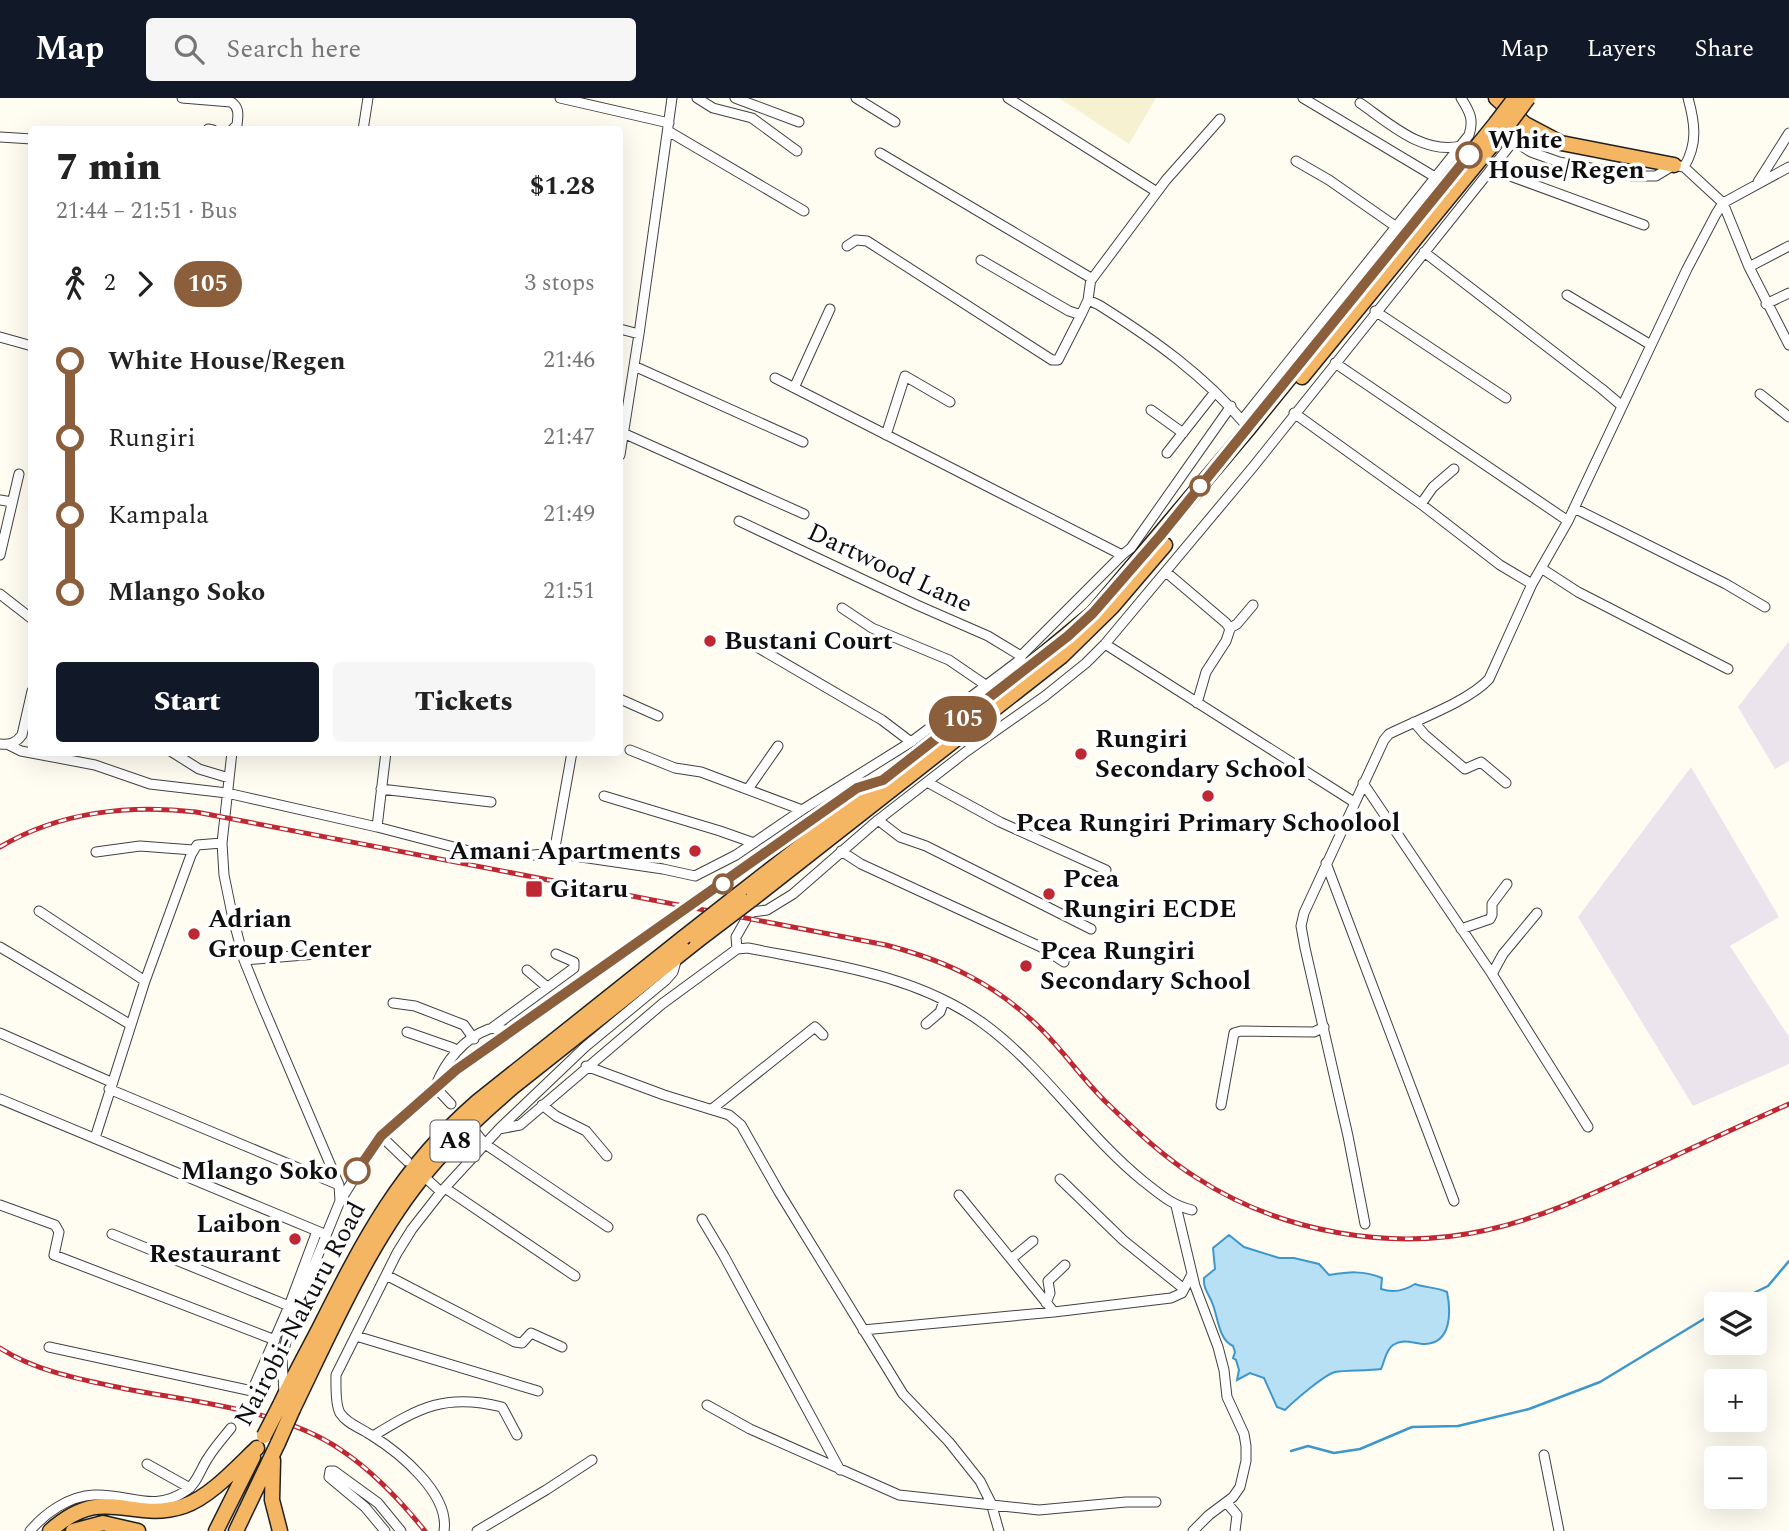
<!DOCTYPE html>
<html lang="en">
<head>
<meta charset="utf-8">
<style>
	body { margin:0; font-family:Spectral,serif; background:#f6f6f6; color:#222; height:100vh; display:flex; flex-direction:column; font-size:26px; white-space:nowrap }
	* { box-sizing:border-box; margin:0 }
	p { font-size:23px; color:#767676 }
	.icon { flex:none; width:38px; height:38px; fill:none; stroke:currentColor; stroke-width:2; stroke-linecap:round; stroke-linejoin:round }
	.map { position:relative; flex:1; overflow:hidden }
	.details { position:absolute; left:28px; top:28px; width:595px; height:630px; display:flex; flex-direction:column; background:#fff; border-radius:7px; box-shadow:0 7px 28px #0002 }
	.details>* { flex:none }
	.badge { padding:0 14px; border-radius:23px; font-size:24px; line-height:46px }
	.tools { position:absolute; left:1704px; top:1194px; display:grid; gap:14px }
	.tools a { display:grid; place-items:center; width:63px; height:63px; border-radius:7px; background:#fff; box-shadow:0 7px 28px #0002; font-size:35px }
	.map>.badge { position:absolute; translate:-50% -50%; box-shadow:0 0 0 4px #fff }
	.legs { display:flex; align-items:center; gap:10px; height:77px; padding:0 28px; font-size:23px }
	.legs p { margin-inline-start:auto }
	.summary { display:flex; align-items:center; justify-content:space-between; height:119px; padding:0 28px }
	h1 { font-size:38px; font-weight:800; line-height:52px }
	.button { display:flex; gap:14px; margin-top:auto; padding:14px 28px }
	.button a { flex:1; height:80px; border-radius:7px; background:#111827; color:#fff; font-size:28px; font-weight:800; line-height:80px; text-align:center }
	.button a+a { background:#f6f6f6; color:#222 }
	ul { padding:0 28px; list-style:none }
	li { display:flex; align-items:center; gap:24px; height:77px; font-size:26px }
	li i { display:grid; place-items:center; width:10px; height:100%; margin:0 9px; background:currentColor }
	li i::after { content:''; width:18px; height:18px; margin:-9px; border:5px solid; border-radius:50%; background:#fff }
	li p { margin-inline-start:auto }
	li:first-child i { background:linear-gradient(#0000 50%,currentColor 0) }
	li:last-child i { background:linear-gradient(currentColor 50%,#0000 0) }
	header { display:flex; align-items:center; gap:42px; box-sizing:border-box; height:98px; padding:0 35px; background:#111827; color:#fff }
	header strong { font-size:33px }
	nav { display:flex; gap:38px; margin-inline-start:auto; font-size:24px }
	.search { width:490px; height:63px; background:#f6f6f6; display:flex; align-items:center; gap:18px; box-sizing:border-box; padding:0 24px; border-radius:7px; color:#767676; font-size:26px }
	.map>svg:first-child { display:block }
	.industrial { fill:#ece4ed }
	.farmland { fill:#f5f1d1 }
	.water { fill:#b7e0f5; stroke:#3e97cc; stroke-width:2 }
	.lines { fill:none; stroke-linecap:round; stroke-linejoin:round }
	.stream { stroke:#3e97cc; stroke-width:2.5 }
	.minor-casing { stroke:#424242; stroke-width:11 }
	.trunk-casing { stroke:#202020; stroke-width:17 }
	.minor { stroke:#fff; stroke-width:9 }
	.trunk { stroke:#f4b663; stroke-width:14 }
	.rail-casing { stroke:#be2833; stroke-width:5 }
	.rail { stroke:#fff; stroke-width:2.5; stroke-dasharray:8; stroke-linecap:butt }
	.minor-bridge-casing { stroke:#424242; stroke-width:11; stroke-linecap:butt }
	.trunk-bridge-casing { stroke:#202020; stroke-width:17; stroke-linecap:butt }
	.minor-bridge { stroke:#fff; stroke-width:9 }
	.trunk-bridge { stroke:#f4b663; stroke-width:14 }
	.line-1-casing { stroke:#fff; stroke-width:16 }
	.line-1 { stroke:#8b5e3c; stroke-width:10 }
	.stop-1-dot { fill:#fff; stroke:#8b5e3c; stroke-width:3.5 }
	.poi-dot { fill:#be2833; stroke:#fff; stroke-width:2.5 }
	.labels { text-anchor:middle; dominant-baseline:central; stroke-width:7; stroke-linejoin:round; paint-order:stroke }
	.shield { fill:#fff; stroke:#575757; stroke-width:2 }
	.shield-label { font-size:24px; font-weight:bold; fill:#0f0f0f }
	.stop-label { font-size:26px; font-weight:bold; fill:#0f0f0f; stroke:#fff; text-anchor:start }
	.street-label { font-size:26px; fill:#0f0f0f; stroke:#fff }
	.poi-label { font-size:26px; font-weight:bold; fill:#0f0f0f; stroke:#fff; text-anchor:start }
</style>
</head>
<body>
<header>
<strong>Map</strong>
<div class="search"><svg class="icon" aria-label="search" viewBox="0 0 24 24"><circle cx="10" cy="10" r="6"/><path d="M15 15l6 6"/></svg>Search here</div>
<nav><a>Map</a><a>Layers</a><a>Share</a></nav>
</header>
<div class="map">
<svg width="1789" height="1433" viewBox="0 0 1789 1433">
	<rect width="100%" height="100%" fill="#fffcf1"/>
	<path class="industrial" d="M 1789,543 L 1789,663 L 1775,671 L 1738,609 Z
		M 1691,669 L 1779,819 L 1730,848 L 1789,939 L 1789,966 L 1693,1008 L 1578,819 Z"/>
	<path class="farmland" d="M 1059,0 L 1156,0 L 1129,46 Z"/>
	<path class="water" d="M 1229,1137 L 1244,1149 L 1279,1160 L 1294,1160 L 1319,1166 L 1329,1177 C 1348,1174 1363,1172 1382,1180 L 1381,1191 C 1393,1195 1404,1193 1415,1186 C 1426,1190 1436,1189 1447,1194 C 1451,1213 1452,1245 1425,1246 C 1414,1246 1404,1240 1393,1247 C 1385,1253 1385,1263 1381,1271 C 1368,1273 1345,1272 1335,1274 C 1324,1277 1294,1303 1285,1312 L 1277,1309 L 1264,1280 L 1250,1275 L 1237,1282 L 1239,1272 L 1236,1262 L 1233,1260 L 1235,1254 L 1233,1248 C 1219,1242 1218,1220 1213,1207 C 1210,1197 1203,1192 1204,1180 L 1215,1171 L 1213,1150 Z"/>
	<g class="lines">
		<path class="stream" d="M 1731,1206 L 1768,1188 L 1789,1163
			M 1291,1353 L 1308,1348 L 1334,1355 L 1360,1351 L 1412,1329 L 1458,1328 L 1529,1311 L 1600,1284 L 1717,1213"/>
		<g class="minor-casing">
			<path id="minor" d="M 182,0 L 231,4 C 240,9 238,19 237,27 L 232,32
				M 560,0 L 669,25
				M 697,0 L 713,10 L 752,20 L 797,53
				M 735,0 L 799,24
				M 856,0 L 895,24
				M 1008,0 L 1157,94
				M 1303,0 L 1435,79
				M 1360,5 C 1389,25 1423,57 1461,48
				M 208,31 L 213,32
				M 363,32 L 368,0
				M 668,33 L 804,113
				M 0,39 L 32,41
				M 880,55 L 1091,180 L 1088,202
				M 1296,63 L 1329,82 L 1395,128
				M 1684,69 C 1698,46 1695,25 1688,0
				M 1491,71 L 1644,127
				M 1758,84 L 1789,35
				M 847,148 L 856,142 L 867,143 L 1052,262 L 1058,262 L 1081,217
				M 1424,154 L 1602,291 L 1622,308
				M 981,162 L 1069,213 L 1081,217 L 1088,202 L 1099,207 C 1153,241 1204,277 1245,326
				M 1749,169 L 1789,148
				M 1092,181 L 1166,82 L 1220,21
				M 1567,197 L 1651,247
				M 1766,206 L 1789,195
				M 1375,213 L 1506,300
				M 620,231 L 639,236
				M 0,239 L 32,248
				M 1335,265 L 1568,423
				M 634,268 L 803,344
				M 775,280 L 1122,457 L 1131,450 L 1231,308
				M 794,290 L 830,211
				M 1760,296 L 1789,319
				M 1151,312 L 1183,335
				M 1294,315 L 1421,406 L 1500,467 L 1532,486
				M 1242,322 L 1469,37 C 1474,22 1470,14 1461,0
				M 623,335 L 804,416
				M 886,337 L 905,278 L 950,304
				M 1167,355 L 1215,294
				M 620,357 L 639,236 L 672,0
				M 0,402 L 12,404
				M 1421,406 L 1433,389 L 1454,371
				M 1574,410 L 1726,486 L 1765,509
				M 739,423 L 917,507 L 988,538 L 1021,558
				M 0,457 L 19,376
				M 1541,470 L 1578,494 L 1728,571
				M 1166,474 L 1226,525 L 1230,531 L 1226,543 L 1206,574 L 1197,605
				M 0,496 L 32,521
				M 842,510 L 872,530 L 949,562 L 987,588
				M 1230,530 L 1237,526 L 1253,507
				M 745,542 L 882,622 L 911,644
				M 1105,546 L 1354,704
				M 620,601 L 658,618
				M 1414,624 L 1425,637 L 1465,671 L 1481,664 L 1506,685
				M 0,646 C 10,647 16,645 22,637 L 32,593
				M 9,647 L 21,653 L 95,667 L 150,686 L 227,695 L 377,729 L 473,754 L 523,758 L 554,755 L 663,771 L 695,778 L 736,757 L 802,712 L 911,644 L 1021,561 L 1021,558 L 1122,457
				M 630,652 L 675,670 L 701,674 L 802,712
				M 172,654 L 199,671 L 229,680
				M 232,654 L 222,745 L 224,777 L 232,816 L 244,862 L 261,904 L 339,1087 L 340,1103
				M 927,684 L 1000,724 L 1106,772
				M 1363,685 L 1492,876 L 1588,1029
				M 381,691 L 491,704
				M 748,691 L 778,648
				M 604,698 L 720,733 L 754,745
				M 878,722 L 900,739 L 926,748 L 1091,831
				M 377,729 L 386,654
				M 841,753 L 861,766 L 1041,849 L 1064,864
				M 96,754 L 140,748 L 193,752
				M 554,755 L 572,654
				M 1326,765 L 1454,1103
				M 712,794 L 857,690 L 876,685
				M 39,813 L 145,883
				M 1461,831 L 1490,821 L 1492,817 L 1492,806 L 1507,786
				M 0,849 L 131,927
				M 737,851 L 736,839 L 748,818 L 752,814 L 767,812 L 793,796 L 878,722 L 967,653 L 1045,598 L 1086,565 L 1105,546 L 1253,369 L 1512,45 L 1515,44 L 1531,54 L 1559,64 L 1632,78 L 1656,78 L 1674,67 L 1684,69 L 1723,105 L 1749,169 L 1789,247
				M 244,862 L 340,854
				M 527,872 L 547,889
				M 1492,876 L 1503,856 L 1537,815
				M 393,905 L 415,908 L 464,927 L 474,941
				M 926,926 L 940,914 L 944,903
				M 492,930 L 574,870 L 574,864 L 556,856
				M 407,934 L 453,950 L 455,955
				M 0,935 L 111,984
				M 586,968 L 664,997 L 729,1017 L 741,1027 L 779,1094 L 903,1296 L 949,1344 L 980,1383 L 991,1405 L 999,1433
				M 436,987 C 445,964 464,940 489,931 C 496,929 505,932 512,933
				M 435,989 L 451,1006
				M 109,991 L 339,1087
				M 0,1001 L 322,1135
				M 542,1007 L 556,1018 L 586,1033 L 607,1058
				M 1221,1007 L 1234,935 L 1241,933 L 1314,934 L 1324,929
				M 712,1011 L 815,929 L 823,937
				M 500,1030 L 585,949 L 666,882 L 673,874 L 677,860
				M 476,1035 L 485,1046 L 608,1129
				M 381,1038 L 407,1063
				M 95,1040 L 145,883 L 191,757 L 197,747 L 222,745
				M 1060,1081 L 1123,1142 L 1184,1191
				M 429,1083 L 441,1094 L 499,1031 L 520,1027 L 662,906 L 737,851 L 748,850 C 828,866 916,876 984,926 C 1044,970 1085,1036 1143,1083 C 1160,1096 1171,1107 1192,1112
				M 445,1090 L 575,1178
				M 441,1094 L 412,1131 L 397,1155 L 336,1277 C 336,1287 335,1306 340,1315 C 347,1326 361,1330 371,1337 C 400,1355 450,1396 444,1433
				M 959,1097 L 1054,1214
				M 0,1107 L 55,1127 L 59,1134 L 54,1157 L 275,1242
				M 1176,1108 L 1195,1188 L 1218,1249 L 1224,1272 L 1227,1299 L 1244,1336 L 1246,1348 L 1246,1363 L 1240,1389 L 1233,1399 L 1209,1417 L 1193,1433
				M 702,1121 L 724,1158 L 840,1372
				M 1365,1126 L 1348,1038 L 1305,850 L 1301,828 L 1304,815 L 1384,642 L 1389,636 C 1417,622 1469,603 1489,581 L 1532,486 L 1568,423 L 1687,171 L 1716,116 L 1723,105 L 1789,69
				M 112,1136 L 289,1208
				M 1011,1161 L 1033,1143
				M 386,1177 L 515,1244 L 522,1245 L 531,1235 L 562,1249
				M 1046,1205 L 1050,1195 L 1048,1183 L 1065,1167
				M 863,1232 L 1054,1214 L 1171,1200 L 1182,1195 L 1192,1176
				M 356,1238 L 538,1293
				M 49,1249 L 252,1293 L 289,1208 L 317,1133
				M 284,1295 L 282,1261 L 290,1226 L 340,1103 L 381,1038 L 456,972 L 661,829
				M 707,1307 L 750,1331 L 899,1397 L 1039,1412 L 1126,1404 L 1156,1404
				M 373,1338 C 420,1309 446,1295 502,1309 L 517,1337
				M 1544,1357 L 1559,1433
				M 147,1366 L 190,1390
				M 1227,1405 L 1237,1417 L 1235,1433
				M 30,1433 C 45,1415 69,1398 94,1397 C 129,1395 153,1416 187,1392 C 197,1385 201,1370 208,1360 C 214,1350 223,1340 231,1330
				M 385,1433 L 365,1409 L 329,1379 L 330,1373 L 334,1373 L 378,1405 L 401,1433
				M 477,1433 L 546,1392 L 592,1362"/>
		</g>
		<g class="trunk-casing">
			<path id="trunk" d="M 1496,0 L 1525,26 L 1561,45 L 1674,67
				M 1302,279 L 1505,31
				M 739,796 L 1003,590 L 1093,515 L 1249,330 L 1496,25
				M 751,802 L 1062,558 L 1112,509 L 1165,447
				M 280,1307 C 292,1281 306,1256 319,1231 C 364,1141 400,1071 477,1004 L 683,840
				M 293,1311 C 330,1235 367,1149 420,1082 C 447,1047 480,1017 514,988 L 697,843
				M 273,1362 L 272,1402 L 280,1433
				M 50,1433 C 105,1384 130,1426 184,1408 C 210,1399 237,1369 257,1350
				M 73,1433 L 103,1425 L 138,1433
				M 216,1433 L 253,1359
				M 236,1433 L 278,1345"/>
		</g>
		<use href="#minor" class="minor"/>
		<use href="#trunk" class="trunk"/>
		<g class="rail-casing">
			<path id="rail" d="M 0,749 C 59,714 129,706 196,714 L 886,847 C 947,863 996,886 1041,931 C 1065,955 1084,983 1108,1006 C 1136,1033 1165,1060 1197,1080 C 1280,1134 1391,1154 1487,1132 C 1541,1120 1590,1097 1640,1074 C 1690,1051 1739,1028 1789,1006
				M 0,1250 C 37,1274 84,1282 126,1291 C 195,1304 283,1312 341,1352 C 374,1374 400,1402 425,1433"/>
		</g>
		<use href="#rail" class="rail"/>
		<g class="minor-bridge-casing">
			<path id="minor-bridge" d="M 661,829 L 712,794"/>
		</g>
		<g class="trunk-bridge-casing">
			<path id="trunk-bridge" d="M 1496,25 L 1515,0
				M 1505,31 L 1528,0
				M 683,840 L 739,796
				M 697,843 L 751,802
				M 264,1338 L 280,1307
				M 278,1345 L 293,1311"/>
		</g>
		<use href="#minor-bridge" class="minor-bridge"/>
		<use href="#trunk-bridge" class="trunk-bridge"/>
	</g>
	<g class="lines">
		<g class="line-1-casing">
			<path id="line-1" d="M 357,1073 L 381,1038 L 456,972 L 857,690 L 883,682 L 1068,538 L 1093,515 L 1160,438 L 1469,57"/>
		</g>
		<use href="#line-1" class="line-1"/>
	</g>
	<g class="stop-1-dot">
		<circle cx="1469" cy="57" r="12"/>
		<circle cx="1200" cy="388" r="9"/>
		<circle cx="723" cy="786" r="9"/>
		<circle cx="357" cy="1073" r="12"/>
	</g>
	<g class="poi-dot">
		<circle cx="710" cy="543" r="7"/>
		<circle cx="1081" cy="656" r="7"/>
		<circle cx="1208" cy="698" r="7"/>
		<circle cx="695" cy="753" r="7"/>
		<rect x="525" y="782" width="18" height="18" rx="3.5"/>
		<circle cx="1049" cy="796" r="7"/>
		<circle cx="194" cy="836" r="7"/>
		<circle cx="1026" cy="868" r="7"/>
		<circle cx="295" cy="1141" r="7"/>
	</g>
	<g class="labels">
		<rect class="shield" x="430.5" y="1022.5" width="49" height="41" rx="5"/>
		<g class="shield-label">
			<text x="455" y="1043">A8</text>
		</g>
		<g class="stop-label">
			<text x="1488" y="42">White<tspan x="1488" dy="30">House/Regen</tspan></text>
			<text x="338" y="1073" text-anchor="end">Mlango Soko</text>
		</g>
		<g class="street-label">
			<text transform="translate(890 470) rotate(25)">Dartwood Lane</text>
			<text transform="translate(300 1216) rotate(-62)">Nairobi-Nakuru Road</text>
		</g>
		<g class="poi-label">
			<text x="724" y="543">Bustani Court</text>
			<text x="1095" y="641">Rungiri<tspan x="1095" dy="30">Secondary School</tspan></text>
			<text x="1208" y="725" text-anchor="middle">Pcea Rungiri Primary Schoolool</text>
			<text x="681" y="753" text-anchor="end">Amani Apartments</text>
			<text x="1063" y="781">Pcea<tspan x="1063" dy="30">Rungiri ECDE</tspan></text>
			<text x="550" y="791">Gitaru</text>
			<text x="208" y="821">Adrian<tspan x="208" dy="30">Group Center</tspan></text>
			<text x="1040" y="853">Pcea Rungiri<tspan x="1040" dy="30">Secondary School</tspan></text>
			<text x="281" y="1126" text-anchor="end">Laibon<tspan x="281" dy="30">Restaurant</tspan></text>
		</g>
	</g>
</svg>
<div class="tools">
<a><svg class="icon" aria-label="layers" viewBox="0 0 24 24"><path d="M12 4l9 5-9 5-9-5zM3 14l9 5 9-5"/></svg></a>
<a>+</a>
<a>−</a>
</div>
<b class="badge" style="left:963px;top:621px;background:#8b5e3c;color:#fff">105</b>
<section class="details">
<div class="summary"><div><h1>7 min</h1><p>21:44 – 21:51 · Bus</p></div><b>$1.28</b></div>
<div class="legs"><svg class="icon" aria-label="walk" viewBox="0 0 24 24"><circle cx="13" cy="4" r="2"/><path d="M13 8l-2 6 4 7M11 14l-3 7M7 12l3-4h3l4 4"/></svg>2<svg class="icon" aria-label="forward" viewBox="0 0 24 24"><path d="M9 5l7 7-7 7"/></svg><b class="badge" style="background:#8b5e3c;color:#fff">105</b><p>3 stops</p></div>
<ul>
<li><i style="color:#8b5e3c"></i><b>White House/Regen</b><p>21:46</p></li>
<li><i style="color:#8b5e3c"></i><span>Rungiri</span><p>21:47</p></li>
<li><i style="color:#8b5e3c"></i><span>Kampala</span><p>21:49</p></li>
<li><i style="color:#8b5e3c"></i><b>Mlango Soko</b><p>21:51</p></li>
</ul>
<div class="button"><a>Start</a><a>Tickets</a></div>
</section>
</div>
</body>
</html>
